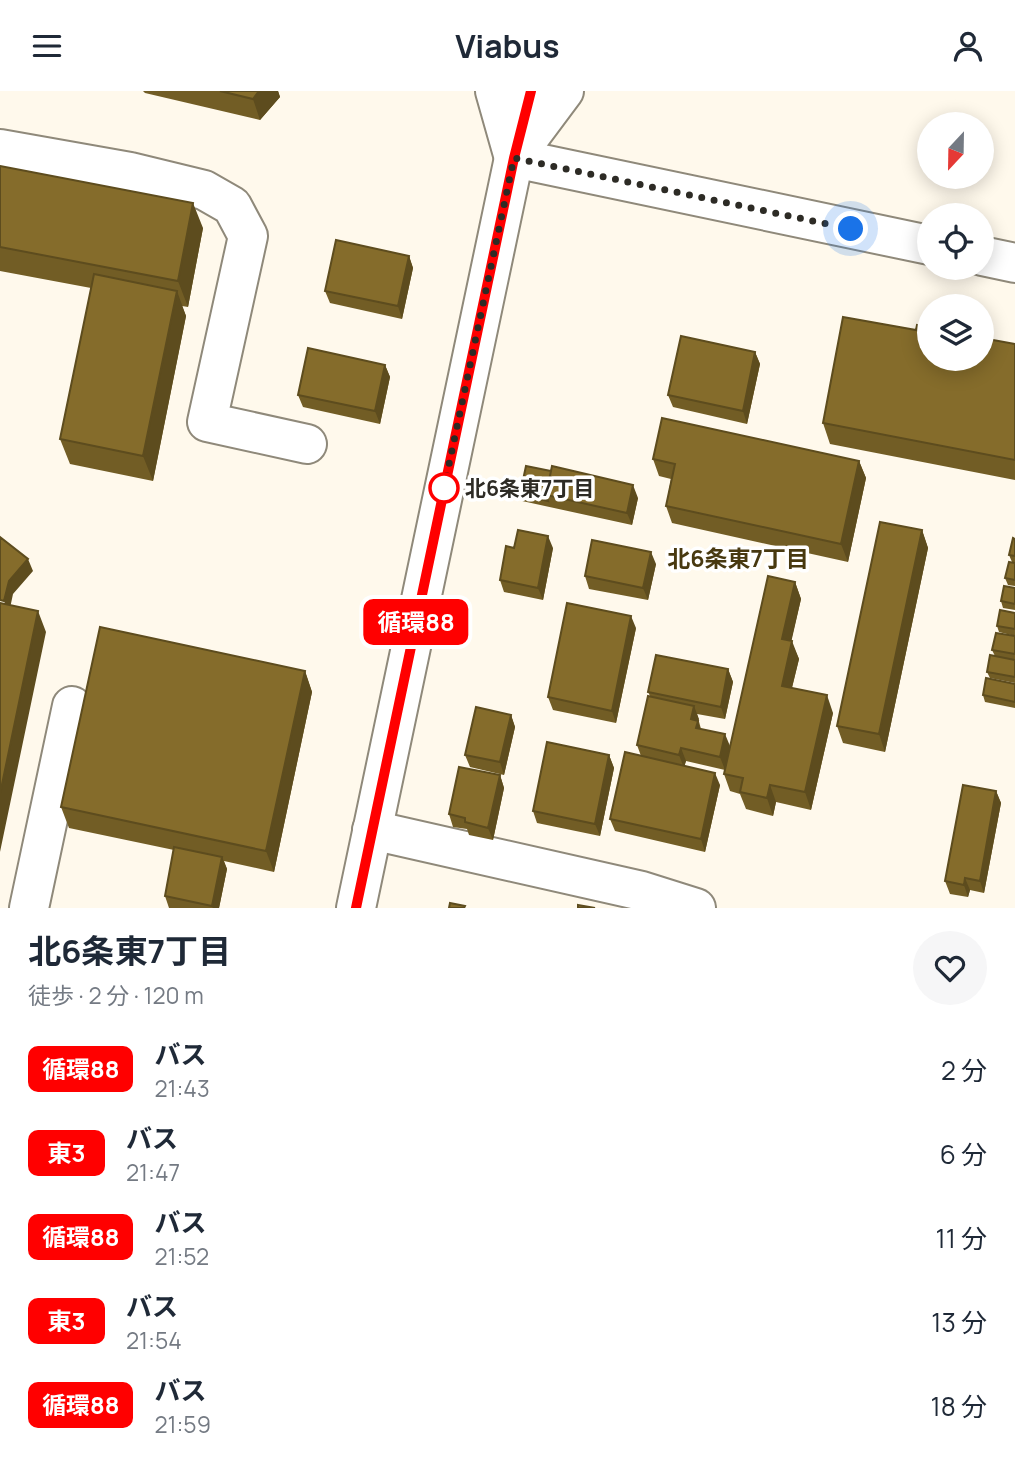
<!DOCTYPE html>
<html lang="ja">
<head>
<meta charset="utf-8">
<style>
	body { margin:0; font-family:Manrope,"Noto Sans JP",sans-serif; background:#f6f6f7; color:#1f2937; height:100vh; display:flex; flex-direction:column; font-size:26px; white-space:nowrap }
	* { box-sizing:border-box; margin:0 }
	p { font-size:23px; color:#747a83 }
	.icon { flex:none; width:38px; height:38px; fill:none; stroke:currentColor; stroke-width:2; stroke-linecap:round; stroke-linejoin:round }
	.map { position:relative; height:817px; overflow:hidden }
	.sheet { display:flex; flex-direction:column; background:#fff; flex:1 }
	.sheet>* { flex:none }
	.badge { padding:0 14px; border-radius:10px; font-size:24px; line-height:46px }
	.needle { width:46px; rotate:202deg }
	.buttons { position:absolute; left:917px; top:21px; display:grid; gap:14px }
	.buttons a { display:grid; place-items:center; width:77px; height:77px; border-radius:50%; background:#fff; box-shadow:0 4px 18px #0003; font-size:35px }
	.you { position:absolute; width:35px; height:35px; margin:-18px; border:5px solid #fff; border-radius:50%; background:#1a73e8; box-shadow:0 0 0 10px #1a73e833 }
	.map>.badge { position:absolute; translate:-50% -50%; box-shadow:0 0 0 4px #fff }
	.round { display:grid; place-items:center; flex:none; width:74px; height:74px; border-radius:37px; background:#f6f6f7 }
	.headline { display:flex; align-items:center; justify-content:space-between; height:119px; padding:0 28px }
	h1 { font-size:33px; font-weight:700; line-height:52px }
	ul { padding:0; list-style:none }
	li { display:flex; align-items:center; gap:21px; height:84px; padding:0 28px }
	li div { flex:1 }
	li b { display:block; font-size:26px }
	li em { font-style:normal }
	li .badge { min-width:77px; font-weight:700; text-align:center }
	header { display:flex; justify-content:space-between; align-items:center; height:91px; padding:0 28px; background:#fff; font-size:32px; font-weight:700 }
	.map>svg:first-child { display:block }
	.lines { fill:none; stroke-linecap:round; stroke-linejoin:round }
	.minor-casing { stroke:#8f897a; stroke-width:42 }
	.major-casing { stroke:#8f897a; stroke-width:42 }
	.minor { stroke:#fff; stroke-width:38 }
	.major { stroke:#fff; stroke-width:38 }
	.wall { fill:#725d25 }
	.shaded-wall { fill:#5d4c1e }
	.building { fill:#856c2b; stroke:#5d4c1e; stroke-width:2 }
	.line-casing { stroke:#fff; stroke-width:16 }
	.line { stroke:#f00; stroke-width:10 }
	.walk { stroke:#2d2b25; stroke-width:7; stroke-dasharray:0 12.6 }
	.stop-dot { fill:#fff; stroke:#f00; stroke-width:3.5 }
	.labels { text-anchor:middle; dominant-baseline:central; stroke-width:7; stroke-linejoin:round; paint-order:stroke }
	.stop-label { font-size:21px; font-weight:bold; fill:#2d2b25; stroke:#fff; text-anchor:start }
	.neighbourhood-label { font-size:23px; font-weight:bold; fill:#483910; stroke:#fff }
</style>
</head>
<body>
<header><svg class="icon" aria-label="menu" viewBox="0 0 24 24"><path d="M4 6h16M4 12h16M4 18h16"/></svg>Viabus<svg class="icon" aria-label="person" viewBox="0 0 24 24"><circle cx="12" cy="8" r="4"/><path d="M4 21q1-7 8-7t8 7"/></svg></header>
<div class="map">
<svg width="1015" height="817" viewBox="0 0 1015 817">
	<rect width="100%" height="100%" fill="#fff9ec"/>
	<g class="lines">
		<g class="minor-casing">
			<path id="minor" d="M 495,0 L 514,67
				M 0,58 L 130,81 L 204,99 L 232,115 L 248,145 L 207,331 L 307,353
				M 514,67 L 929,154
				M 514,67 L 564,0
				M 982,165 L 1015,172
				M 372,739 L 642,800 L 696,817
				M 29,817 L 72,615"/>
		</g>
		<g class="major-casing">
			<path id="major" d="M 356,817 L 514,67 L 531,0"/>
		</g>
		<use href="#minor" class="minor"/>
		<use href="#major" class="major"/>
	</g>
	<path class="wall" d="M 143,0 L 278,0 L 280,6 L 260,29 L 145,2 Z
		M 0,75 L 203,137 L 188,216 L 182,215 L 186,225 L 153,390 L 70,373 L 60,348 L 91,197 L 0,180 Z
		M 409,165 L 413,177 L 402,228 L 330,212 L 325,200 Z
		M 916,239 L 1015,253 L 1015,389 L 830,353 L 823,332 Z
		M 755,261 L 760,273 L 747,333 L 673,316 L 668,304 Z
		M 385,274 L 390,286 L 380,333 L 303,316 L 298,304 Z
		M 653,368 L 859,370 L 866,387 L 848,471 L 672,432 L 666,415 L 671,388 L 659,385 Z
		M 520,403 L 638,407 L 632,434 L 522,410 Z
		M 922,439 L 928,457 L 885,661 L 843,652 L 837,635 Z
		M 1015,448 L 1015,471 L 1012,471 L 1009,464 Z
		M 514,457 L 553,457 L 543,509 L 504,501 L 500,489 Z
		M 1015,472 L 1015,495 L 1008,494 L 1005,487 Z
		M 656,473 L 648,509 L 589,498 L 585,485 Z
		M 795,491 L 801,508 L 791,550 L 799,568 L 792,597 L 833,622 L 811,719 L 776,711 L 773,725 L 746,718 L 740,703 L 730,700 L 724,683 Z
		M 1015,497 L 1015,519 L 1003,517 L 1001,510 Z
		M 1015,522 L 1015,545 L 999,541 L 997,535 Z
		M 636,537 L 616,632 L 553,619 L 548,606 Z
		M 1015,545 L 1015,592 L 990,587 L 987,581 L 995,565 L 992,559 Z
		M 728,578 L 733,591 L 725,628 L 697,623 L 701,638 L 725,643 L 725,679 L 686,670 L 684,675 L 720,694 L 705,761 L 615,740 L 610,728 L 641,665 L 637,654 L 650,605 L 648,601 Z
		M 305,580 L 312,601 L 274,781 L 224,770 L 227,778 L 219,817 L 169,817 L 165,805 L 174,759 L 69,737 L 61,716 Z
		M 1015,593 L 1015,617 L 985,611 L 983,604 Z
		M 511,624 L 515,636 L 504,684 L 470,676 L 465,664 Z
		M 609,664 L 614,677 L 600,745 L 537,732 L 533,720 Z
		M 500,684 L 504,697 L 493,749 L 469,744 L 467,738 L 453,736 L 449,723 Z
		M 996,700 L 1001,712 L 984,802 L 970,799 L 968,806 L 950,803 L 945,790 Z"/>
	<path class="shaded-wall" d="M 259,0 L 278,0 L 280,6 L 260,29 L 253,8 Z
		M 193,112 L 203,137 L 188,216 L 178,190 Z
		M 409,165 L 413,177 L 402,228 L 398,215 Z
		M 177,200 L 186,225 L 153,390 L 143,365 Z
		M 755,261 L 760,273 L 747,333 L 743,320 Z
		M 385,274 L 390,286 L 380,333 L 375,320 Z
		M 859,370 L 866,387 L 848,471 L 841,453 Z
		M 633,394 L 638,407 L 632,434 L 627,422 Z
		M 922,439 L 928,457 L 885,661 L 879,643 Z
		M 548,445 L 553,457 L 543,509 L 538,497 Z
		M 651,461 L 656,473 L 648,509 L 643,497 Z
		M 28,468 L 33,480 L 13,503 L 9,522 L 4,510 L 9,490 Z
		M 795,491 L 801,508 L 788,565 L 782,548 Z
		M 38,520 L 46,541 L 0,761 L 0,703 Z
		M 631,525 L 636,537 L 616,632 L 612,620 Z
		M 792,550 L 799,568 L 788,612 L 782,595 Z
		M 728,578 L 733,591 L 725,628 L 721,616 Z
		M 305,580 L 312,601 L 274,781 L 266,760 Z
		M 827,604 L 833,622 L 811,719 L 805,701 Z
		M 694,615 L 699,628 L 698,631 L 702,642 L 701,649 L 691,628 Z
		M 511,624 L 515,636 L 504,684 L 500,671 Z
		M 725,643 L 730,655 L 725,679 L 720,666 Z
		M 681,657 L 686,670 L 684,677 L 679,664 Z
		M 609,664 L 614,677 L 600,745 L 595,733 Z
		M 715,682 L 720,694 L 705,761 L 701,748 Z
		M 500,684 L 504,697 L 493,749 L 488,737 Z
		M 770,694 L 776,711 L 773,725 L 767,707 Z
		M 996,700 L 1001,712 L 984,802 L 980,790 Z
		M 222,766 L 227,778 L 219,817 L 213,817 L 212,815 Z
		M 965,787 L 970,799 L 968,806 L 964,794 Z"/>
	<path class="building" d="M 220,0 L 259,0 L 253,8 Z
		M 0,75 L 193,112 L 178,190 L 0,156 Z
		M 336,149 L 409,165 L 398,215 L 325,200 Z
		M 94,183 L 177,200 L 143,365 L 60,348 Z
		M 843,226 L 916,239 L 917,234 L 929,237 L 929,268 L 982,268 L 982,247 L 1015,253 L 1015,369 L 823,332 Z
		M 681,245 L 755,261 L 743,320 L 668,304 Z
		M 308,257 L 385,274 L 375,320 L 298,304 Z
		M 662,327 L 859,370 L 841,453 L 666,415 L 675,373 L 653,368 Z
		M 526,375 L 551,380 L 546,404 L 548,410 L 520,403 Z
		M 552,375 L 633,394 L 627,422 L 546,404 Z
		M 880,431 L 922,439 L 879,643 L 837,635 Z
		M 518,439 L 548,445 L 538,497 L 500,489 L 506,455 L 514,457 Z
		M 0,446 L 28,468 L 9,490 L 4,510 L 0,509 Z
		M 1013,447 L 1015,448 L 1015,465 L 1009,464 Z
		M 592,449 L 651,461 L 643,497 L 585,485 Z
		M 1009,471 L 1015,472 L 1015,489 L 1005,487 Z
		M 768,485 L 795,491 L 782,548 L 792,550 L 782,595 L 827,604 L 805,701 L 770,694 L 767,707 L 740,701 L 743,687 L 724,683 Z
		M 1004,495 L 1015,497 L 1015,513 L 1001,510 Z
		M 0,512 L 38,520 L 0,703 Z
		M 567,512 L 631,525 L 612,620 L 548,606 Z
		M 1000,519 L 1015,522 L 1015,538 L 997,535 Z
		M 100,536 L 305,580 L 266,760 L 61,716 Z
		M 996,542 L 1015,545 L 1015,563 L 992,559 Z
		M 656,564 L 728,578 L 721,616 L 648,601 Z
		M 990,564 L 1015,569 L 1015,586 L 987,581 Z
		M 986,587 L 1015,593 L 1015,611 L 983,604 Z
		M 648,605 L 694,615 L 691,628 L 698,630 L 696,637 L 725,643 L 720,666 L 681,657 L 679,664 L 637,654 Z
		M 476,616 L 511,624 L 500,671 L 465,664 Z
		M 547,651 L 609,664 L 595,733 L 533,720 Z
		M 625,661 L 715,682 L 701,748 L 610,728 Z
		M 459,676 L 500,684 L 488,737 L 465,731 L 465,727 L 449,723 Z
		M 963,694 L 996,700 L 980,790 L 965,787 L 964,794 L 945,790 Z
		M 174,756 L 222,766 L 212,815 L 165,805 Z
		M 450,812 L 465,815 L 464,817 L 449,817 Z
		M 578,814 L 595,817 L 578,817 Z"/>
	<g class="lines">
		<g class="line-casing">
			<path id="line" d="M 356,817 L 514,67 L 531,0"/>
		</g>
		<use href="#line" class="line"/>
		<path class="walk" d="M 444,397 L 514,67 L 851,138"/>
	</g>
	<circle class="stop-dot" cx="444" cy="397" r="14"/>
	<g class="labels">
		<g class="stop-label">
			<text x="465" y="397">北6条東7丁目</text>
		</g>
		<g class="neighbourhood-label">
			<text x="738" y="467">北6条東7丁目</text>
		</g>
	</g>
</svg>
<div class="buttons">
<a><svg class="needle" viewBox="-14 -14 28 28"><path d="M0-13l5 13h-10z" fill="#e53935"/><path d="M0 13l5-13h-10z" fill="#747a83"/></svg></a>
<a><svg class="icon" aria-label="locate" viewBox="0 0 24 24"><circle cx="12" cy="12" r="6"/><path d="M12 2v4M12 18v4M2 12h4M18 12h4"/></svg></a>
<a><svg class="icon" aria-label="layers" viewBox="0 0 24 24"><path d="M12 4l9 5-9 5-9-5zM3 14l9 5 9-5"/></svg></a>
</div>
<div class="you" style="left:851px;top:138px"></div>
<b class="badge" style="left:416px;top:531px;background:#f00;color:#fff">循環88</b>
</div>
<section class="sheet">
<div class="headline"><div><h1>北6条東7丁目</h1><p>徒歩 · 2 分 · 120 m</p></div><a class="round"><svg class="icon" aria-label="heart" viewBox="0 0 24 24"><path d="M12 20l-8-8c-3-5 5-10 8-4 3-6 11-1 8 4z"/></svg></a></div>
<ul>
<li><span class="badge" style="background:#f00;color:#fff">循環88</span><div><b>バス</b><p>21:43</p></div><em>2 分</em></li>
<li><span class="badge" style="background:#f00;color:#fff">東3</span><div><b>バス</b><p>21:47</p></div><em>6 分</em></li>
<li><span class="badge" style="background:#f00;color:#fff">循環88</span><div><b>バス</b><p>21:52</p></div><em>11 分</em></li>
<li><span class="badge" style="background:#f00;color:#fff">東3</span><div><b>バス</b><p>21:54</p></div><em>13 分</em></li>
<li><span class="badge" style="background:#f00;color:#fff">循環88</span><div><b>バス</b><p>21:59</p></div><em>18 分</em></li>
</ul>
</section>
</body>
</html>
